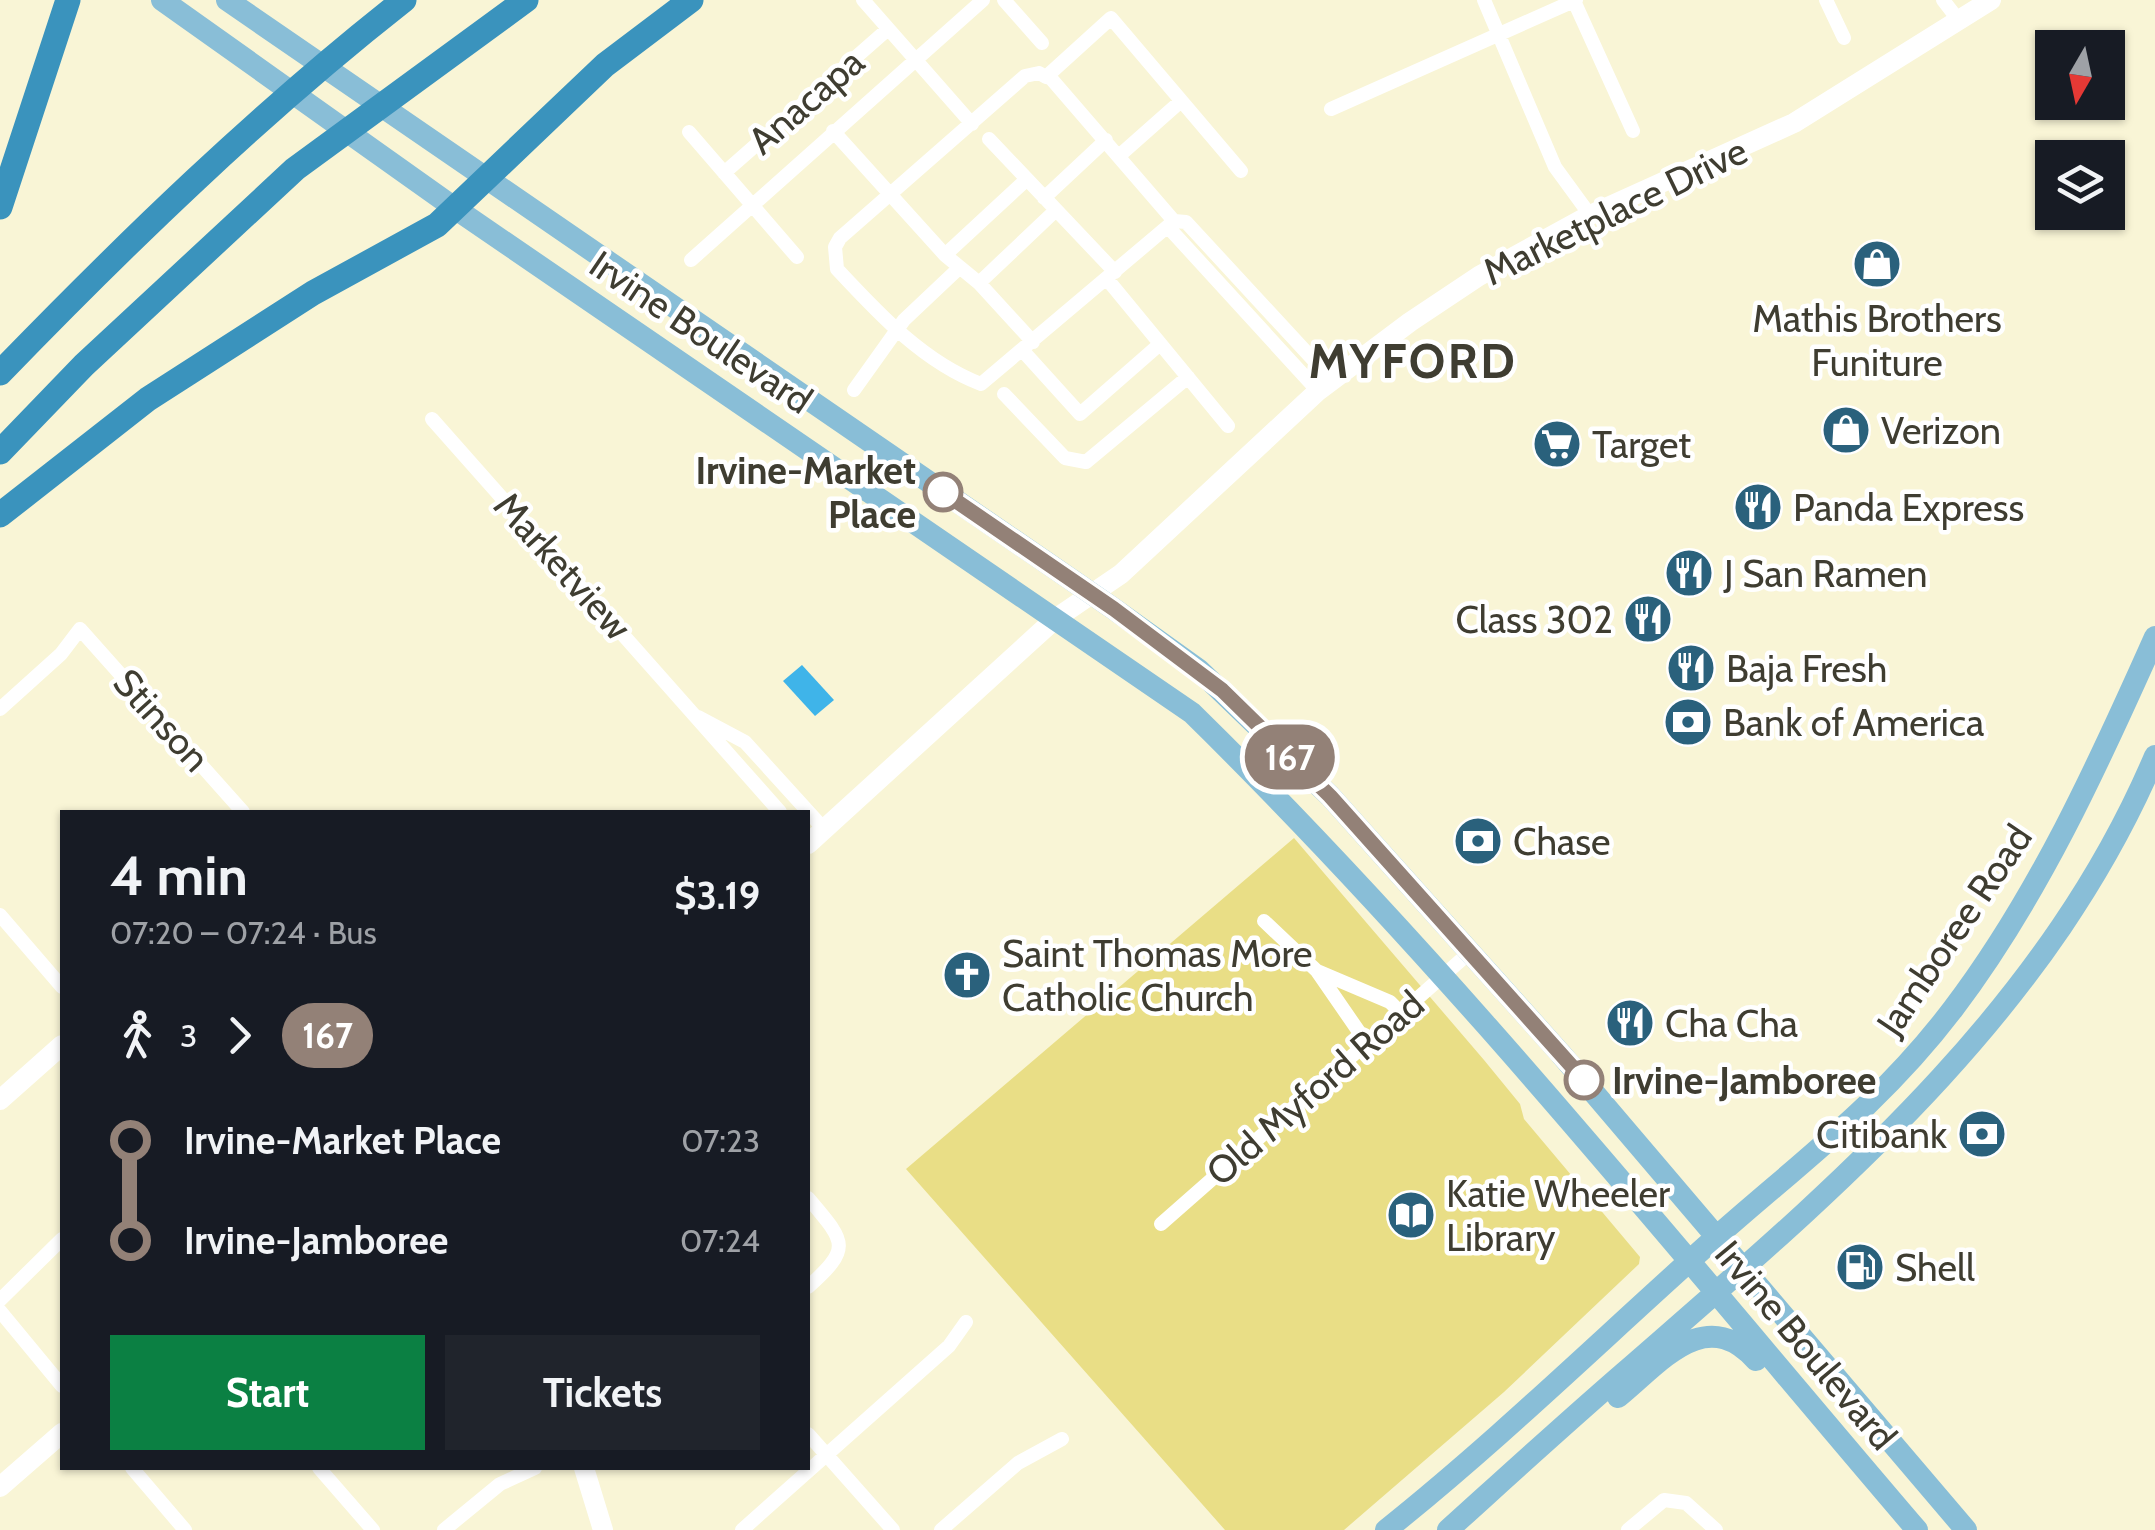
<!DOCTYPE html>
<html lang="en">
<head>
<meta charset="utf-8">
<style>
	body { margin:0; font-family:Cabin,sans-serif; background:#20242c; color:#f1f3f6; height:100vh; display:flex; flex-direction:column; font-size:38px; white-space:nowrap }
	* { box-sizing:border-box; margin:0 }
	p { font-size:32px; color:#9ea1a6 }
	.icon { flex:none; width:55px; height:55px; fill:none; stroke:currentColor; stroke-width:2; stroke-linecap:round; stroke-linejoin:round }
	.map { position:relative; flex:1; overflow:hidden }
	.sheet { position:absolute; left:60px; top:810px; width:750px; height:660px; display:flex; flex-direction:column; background:#171b24; border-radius:0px; box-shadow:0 2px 8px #0004 }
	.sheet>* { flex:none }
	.badge { padding:0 20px; border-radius:32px; font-size:35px; line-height:65px }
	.needle { width:65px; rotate:189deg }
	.buttons { position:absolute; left:2035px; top:30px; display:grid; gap:20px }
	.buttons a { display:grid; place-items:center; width:90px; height:90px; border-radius:0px; background:#171b24; box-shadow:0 2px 8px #0004; font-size:50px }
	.map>.badge { position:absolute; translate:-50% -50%; box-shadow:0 0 0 5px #fff }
	.legs { display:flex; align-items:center; gap:15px; height:110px; padding:0 50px; font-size:32px }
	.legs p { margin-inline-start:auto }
	.headline { display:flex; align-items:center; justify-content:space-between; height:170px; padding:0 50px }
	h1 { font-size:55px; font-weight:700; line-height:75px }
	.primary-button { display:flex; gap:20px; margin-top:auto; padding:20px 50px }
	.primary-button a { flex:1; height:115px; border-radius:0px; background:#0b8043; color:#fff; font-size:40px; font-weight:700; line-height:115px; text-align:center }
	.primary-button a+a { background:#20242c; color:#f1f3f6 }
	ul { padding:0 50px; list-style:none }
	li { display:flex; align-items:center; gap:35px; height:100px; font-size:38px }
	li i { display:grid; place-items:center; width:15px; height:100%; margin:0 12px; background:currentColor }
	li i::after { content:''; width:25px; height:25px; margin:-12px; border:8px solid; border-radius:50%; background:#171b24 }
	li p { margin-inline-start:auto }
	li:first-child i { background:linear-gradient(#0000 50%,currentColor 0) }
	li:last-child i { background:linear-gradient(currentColor 50%,#0000 0) }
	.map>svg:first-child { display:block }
	.green { fill:#e9de86 }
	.water { fill:#3fb4e9 }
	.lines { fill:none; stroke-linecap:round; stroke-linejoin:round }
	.street { stroke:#fff; stroke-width:14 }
	.secondary { stroke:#fff; stroke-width:20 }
	.primary { stroke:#89bed7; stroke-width:22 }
	.highway { stroke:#3a93bd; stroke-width:25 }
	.line-1-casing { stroke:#fff; stroke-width:22 }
	.line-1 { stroke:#938177; stroke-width:15 }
	.stop-1-dot { fill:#fff; stroke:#938177; stroke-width:5 }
	.labels { text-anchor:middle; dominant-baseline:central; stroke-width:9; stroke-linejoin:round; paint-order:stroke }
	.street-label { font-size:38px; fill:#3f3d31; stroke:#fff }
	.poi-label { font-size:38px; fill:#3f3d31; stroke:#fff; text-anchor:start }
	.stop-label { font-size:38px; font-weight:bold; fill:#3f3d31; stroke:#fff; text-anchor:end }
	.district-label { font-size:48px; font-weight:bold; letter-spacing:2.5px; fill:#3f3d31; stroke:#fff }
</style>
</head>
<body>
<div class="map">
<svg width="2155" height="1530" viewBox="0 0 2155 1530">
	<rect width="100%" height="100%" fill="#f9f5d6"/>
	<path class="green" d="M 1294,838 L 1484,1060 L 1520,1104 L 1524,1119 L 1640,1257 L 1639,1264 L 1504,1392 L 1344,1530 L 1225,1530 L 906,1169 Z"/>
	<path class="water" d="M 802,665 L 834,700 L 815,716 L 783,681 Z"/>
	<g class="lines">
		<path class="street" d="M 863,0 L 972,124
			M 1004,0 L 1042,43
			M 1484,0 L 1555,167 L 1590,215
			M 1826,0 L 1844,38
			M 1943,0 L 1960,22
			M 1574,1 L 1633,131
			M 1048,75 L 1174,221
			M 1331,109 L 1576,0
			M 833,131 L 945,255 L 979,283 L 1033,342
			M 689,132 L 797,257
			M 989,139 L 1115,272
			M 1120,155 L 1181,101
			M 1241,171 L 1111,18 L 1046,77 L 1039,73 L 1025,76 L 840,238 L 835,247 L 837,269 C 878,313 923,362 981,384 L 1174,221 L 1186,222 L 1332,380
			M 724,173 L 888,29
			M 1044,198 L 1106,140
			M 1168,227 L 1318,391
			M 945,255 L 1026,180
			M 691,260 L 983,0
			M 1107,279 L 1228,426
			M 979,283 L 1056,210
			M 1023,351 L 1080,414 L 1160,344
			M 854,390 L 904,320 L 958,269
			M 1004,394 L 1065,458 L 1086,462 L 1188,377
			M 432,419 L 780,812
			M 0,709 L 61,654 L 80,629 L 243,812
			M 698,717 L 745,742 L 824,829
			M 0,915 L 62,987
			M 1264,921 L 1317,971 L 1366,1042
			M 1317,971 L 1390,1002 L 1400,1012
			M 808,1198 C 845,1242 853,1247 808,1287
			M 1161,1224 L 1469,953
			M 0,1300 L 62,1239
			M 0,1311 L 62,1386
			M 808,1434 L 893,1530
			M 132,1468 L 185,1530
			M 319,1468 L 373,1530
			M 444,1530 L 500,1484 L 535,1468
			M 742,1530 L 949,1346 L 966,1322
			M 941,1530 L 1018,1463 L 1062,1439
			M 1628,1530 L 1664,1500 L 1686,1503 L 1716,1530"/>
		<path class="secondary" d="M 808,844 L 1055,619 L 1121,574 L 1318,391 L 1410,322 L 1479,276 L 1590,215 L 1794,123 L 1991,0
			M 0,1100 L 62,1045
			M 584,1468 L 603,1530
			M 0,1487 L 62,1433"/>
		<path class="primary" d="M 162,0 L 456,209 L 1192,713 C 1452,968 1681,1254 1917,1530
			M 227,0 L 1114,609 L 1199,670 L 1330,796 L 1560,1053 L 1966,1530
			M 1618,1397 C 1661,1362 1705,1304 1756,1360
			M 1386,1530 C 1500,1439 1605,1336 1714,1239 C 1802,1161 1880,1105 1953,1009 C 2038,897 2098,765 2155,637
			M 1448,1530 C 1510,1474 1571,1418 1634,1364 C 1837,1187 2047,1011 2155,756"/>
		<path class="highway" d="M 0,207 L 68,0
			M 0,373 C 127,242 260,113 404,0
			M 0,452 L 84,365 L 295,169 L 526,0
			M 0,515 L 148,399 L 313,293 L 437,225 L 605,65 L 691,0"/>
	</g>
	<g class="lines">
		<g class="line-1-casing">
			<path id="line-1" d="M 943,492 L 1114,609 L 1222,690 L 1330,796 L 1584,1080"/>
		</g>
		<use href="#line-1" class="line-1"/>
	</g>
	<defs>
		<g id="shop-disc" transform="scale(2.5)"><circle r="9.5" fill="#2a617c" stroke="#fff"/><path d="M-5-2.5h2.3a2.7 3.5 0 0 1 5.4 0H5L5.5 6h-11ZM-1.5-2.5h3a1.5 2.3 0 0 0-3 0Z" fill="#fff"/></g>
		<g id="supermarket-disc" transform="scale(2.5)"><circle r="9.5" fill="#2a617c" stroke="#fff"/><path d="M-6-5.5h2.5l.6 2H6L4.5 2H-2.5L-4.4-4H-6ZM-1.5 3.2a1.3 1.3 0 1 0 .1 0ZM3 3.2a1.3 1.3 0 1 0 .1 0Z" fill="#fff"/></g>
		<g id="restaurant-disc" transform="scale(2.5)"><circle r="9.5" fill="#2a617c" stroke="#fff"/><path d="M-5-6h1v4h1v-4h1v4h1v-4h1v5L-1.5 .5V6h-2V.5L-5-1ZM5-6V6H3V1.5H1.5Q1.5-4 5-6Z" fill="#fff"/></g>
		<g id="bank-disc" transform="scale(2.5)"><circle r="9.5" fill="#2a617c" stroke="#fff"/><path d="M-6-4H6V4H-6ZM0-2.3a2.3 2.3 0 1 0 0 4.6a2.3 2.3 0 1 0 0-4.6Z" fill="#fff"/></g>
		<g id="church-disc" transform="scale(2.5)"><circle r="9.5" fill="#2a617c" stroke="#fff"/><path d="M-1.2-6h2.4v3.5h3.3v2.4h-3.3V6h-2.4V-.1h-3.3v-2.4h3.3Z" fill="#fff"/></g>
		<g id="library-disc" transform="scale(2.5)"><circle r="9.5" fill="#2a617c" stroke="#fff"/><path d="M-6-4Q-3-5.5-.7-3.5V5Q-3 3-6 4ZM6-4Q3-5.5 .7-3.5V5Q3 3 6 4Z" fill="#fff"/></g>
		<g id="fuel-disc" transform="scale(2.5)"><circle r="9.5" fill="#2a617c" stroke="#fff"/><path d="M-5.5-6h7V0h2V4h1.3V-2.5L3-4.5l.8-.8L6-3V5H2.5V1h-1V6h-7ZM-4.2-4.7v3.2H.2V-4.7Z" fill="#fff"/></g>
	</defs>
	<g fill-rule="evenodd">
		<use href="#shop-disc" x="1877" y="264"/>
		<use href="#shop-disc" x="1846" y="430"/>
		<use href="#supermarket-disc" x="1557" y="444"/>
		<use href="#restaurant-disc" x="1758" y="507"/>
		<use href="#restaurant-disc" x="1689" y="573"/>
		<use href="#restaurant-disc" x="1648" y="619"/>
		<use href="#restaurant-disc" x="1691" y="668"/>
		<use href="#bank-disc" x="1688" y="722"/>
		<use href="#bank-disc" x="1478" y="841"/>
		<use href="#church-disc" x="967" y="975"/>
		<use href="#restaurant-disc" x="1630" y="1023"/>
		<use href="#bank-disc" x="1982" y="1134"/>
		<use href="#library-disc" x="1411" y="1215"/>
		<use href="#fuel-disc" x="1860" y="1267"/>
	</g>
	<g class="stop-1-dot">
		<circle cx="943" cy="492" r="18"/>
		<circle cx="1584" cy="1080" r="18"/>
	</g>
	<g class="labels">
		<g class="street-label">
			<text transform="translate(806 101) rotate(-41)">Anacapa</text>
			<text transform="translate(1615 211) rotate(-26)">Marketplace Drive</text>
			<text transform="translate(701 332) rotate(34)">Irvine Boulevard</text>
			<text transform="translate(563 566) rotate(48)">Marketview</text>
			<text transform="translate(162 720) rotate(48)">Stinson</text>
			<text transform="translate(1954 930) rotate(-56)">Jamboree Road</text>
			<text transform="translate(1315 1088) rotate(-41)">Old Myford Road</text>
			<text transform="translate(1806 1345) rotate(50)">Irvine Boulevard</text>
		</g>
		<g class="poi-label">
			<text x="1877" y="318" text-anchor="middle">Mathis Brothers<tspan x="1877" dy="44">Funiture</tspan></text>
			<text x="1881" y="430">Verizon</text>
			<text x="1592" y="444">Target</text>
			<text x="1793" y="507">Panda Express</text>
			<text x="1724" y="573">J San Ramen</text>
			<text x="1613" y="619" text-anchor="end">Class 302</text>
			<text x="1726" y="668">Baja Fresh</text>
			<text x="1723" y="722">Bank of America</text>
			<text x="1513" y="841">Chase</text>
			<text x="1002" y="953">Saint Thomas More<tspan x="1002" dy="44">Catholic Church</tspan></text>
			<text x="1665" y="1023">Cha Cha</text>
			<text x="1947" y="1134" text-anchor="end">Citibank</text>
			<text x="1446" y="1193">Katie Wheeler<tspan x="1446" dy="44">Library</tspan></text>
			<text x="1895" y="1267">Shell</text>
		</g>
		<g class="stop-label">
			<text x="916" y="470">Irvine-Market<tspan x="916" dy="44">Place</tspan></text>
			<text x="1612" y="1080" text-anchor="start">Irvine-Jamboree</text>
		</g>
		<g class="district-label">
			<text x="1413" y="361">MYFORD</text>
		</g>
	</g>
</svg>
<div class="buttons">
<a><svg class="needle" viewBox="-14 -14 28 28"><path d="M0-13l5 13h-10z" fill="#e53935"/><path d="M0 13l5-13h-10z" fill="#9ea1a6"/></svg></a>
<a><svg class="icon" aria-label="layers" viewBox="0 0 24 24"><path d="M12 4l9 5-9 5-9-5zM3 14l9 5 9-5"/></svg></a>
</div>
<b class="badge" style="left:1290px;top:757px;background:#938177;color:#fff">167</b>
<section class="sheet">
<div class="headline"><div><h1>4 min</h1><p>07:20 – 07:24 · Bus</p></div><b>$3.19</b></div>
<div class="legs"><svg class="icon" aria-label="walk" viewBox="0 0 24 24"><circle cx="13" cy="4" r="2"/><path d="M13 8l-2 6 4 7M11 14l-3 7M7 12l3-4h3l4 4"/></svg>3<svg class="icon" aria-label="forward" viewBox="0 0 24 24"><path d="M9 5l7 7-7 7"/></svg><b class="badge" style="background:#938177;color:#fff">167</b></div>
<ul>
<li><i style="color:#938177"></i><b>Irvine-Market Place</b><p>07:23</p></li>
<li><i style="color:#938177"></i><b>Irvine-Jamboree</b><p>07:24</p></li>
</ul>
<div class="primary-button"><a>Start</a><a>Tickets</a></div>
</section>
</div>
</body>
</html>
